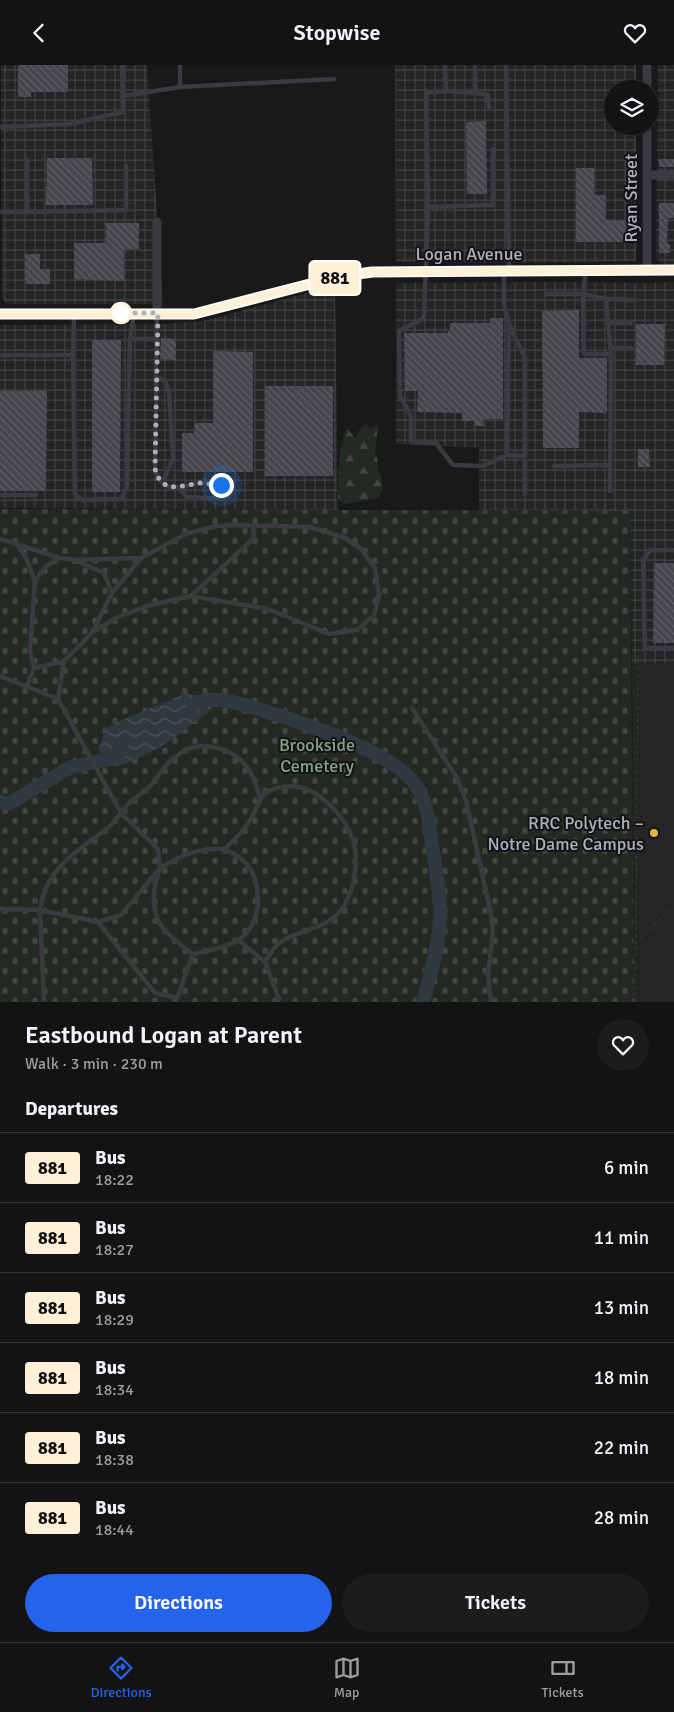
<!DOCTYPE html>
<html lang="en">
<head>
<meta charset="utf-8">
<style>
	body { margin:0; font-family:Signika,sans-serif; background:#1c1b1d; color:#f1f3f6; height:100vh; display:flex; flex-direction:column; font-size:19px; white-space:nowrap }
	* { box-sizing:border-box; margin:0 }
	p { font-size:16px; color:#9d9ea0 }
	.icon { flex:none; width:28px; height:28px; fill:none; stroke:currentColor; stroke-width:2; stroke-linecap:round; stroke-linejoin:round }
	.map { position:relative; height:937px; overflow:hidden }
	.panel { display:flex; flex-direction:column; background:#131214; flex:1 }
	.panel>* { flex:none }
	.badge { padding:0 10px; border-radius:4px; font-size:18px; line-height:32px }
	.controls { position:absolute; left:604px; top:15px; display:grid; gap:10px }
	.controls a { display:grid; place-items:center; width:55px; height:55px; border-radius:50%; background:#131214; box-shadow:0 1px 4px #0004,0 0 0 1px #323234; font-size:25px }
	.you { position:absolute; width:25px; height:25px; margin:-12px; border:4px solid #fff; border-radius:50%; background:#1a73e8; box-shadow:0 0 0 8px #1a73e833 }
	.map>.badge { position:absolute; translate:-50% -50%; box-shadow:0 0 0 2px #fff }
	h2 { padding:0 25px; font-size:19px; line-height:45px }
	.round { display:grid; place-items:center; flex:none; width:52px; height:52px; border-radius:26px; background:#1c1b1d }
	.overview { display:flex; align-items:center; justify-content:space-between; height:85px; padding:0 25px }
	h1 { font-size:24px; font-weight:600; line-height:38px }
	.cta { display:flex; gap:10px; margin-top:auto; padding:10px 25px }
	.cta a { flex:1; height:58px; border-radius:30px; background:#2563eb; color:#fff; font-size:20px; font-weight:600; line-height:58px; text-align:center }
	.cta a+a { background:#1c1b1d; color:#f1f3f6 }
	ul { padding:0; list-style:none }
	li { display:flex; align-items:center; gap:15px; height:70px; padding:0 25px; border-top:1px solid #323234 }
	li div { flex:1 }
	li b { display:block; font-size:19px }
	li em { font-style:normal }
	li .badge { min-width:55px; font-weight:700; text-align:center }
	header { display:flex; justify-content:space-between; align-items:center; height:65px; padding:0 25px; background:#131214; font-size:22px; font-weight:600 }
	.tabs { display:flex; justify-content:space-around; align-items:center; height:70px; border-top:1px solid #323234; background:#131214; font-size:14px; color:#9d9ea0 }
	.tabs a { display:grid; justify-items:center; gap:2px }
	.tabs .on { color:#2563eb }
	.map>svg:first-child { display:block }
	.built { fill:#252527 }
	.industrial { fill:url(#industrial-grid) }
	.forest { fill:url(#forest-firs) }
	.cemetery { fill:url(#cemetery-stones) }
	.water { fill:url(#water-waves) }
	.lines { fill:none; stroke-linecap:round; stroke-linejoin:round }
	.river { stroke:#313940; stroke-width:14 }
	.building { fill:url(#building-back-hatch) }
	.path { stroke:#404146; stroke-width:1; stroke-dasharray:2.5 4; stroke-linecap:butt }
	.service { stroke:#3a3a3f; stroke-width:4.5 }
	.minor { stroke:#3a3a3f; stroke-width:9 }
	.line-casing { stroke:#fff; stroke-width:11 }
	.line { stroke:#fff0d8; stroke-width:8 }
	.walk { stroke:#acb0b9; stroke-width:5; stroke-dasharray:0 9 }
	.stop-dot { fill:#fff; stroke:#fff0d8; stroke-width:2.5 }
	.poi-dot { fill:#e4b346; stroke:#131315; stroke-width:2 }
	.labels { text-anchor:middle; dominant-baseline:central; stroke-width:4; stroke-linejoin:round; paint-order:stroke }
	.street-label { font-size:18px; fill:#acb0b9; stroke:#131315 }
	.park-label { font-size:18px; fill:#84a287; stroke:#131315 }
	.poi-label { font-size:18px; fill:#acb0b9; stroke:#131315; text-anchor:end }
</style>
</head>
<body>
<header><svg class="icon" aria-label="back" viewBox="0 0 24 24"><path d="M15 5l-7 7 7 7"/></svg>Stopwise<svg class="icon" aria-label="heart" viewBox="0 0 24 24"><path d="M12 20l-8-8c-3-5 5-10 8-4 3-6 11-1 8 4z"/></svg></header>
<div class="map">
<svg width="674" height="937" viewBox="0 0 674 937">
	<defs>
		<pattern id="industrial-grid" width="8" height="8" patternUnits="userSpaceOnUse" patternTransform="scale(1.25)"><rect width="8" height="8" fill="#252527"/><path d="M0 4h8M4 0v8" fill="none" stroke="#424244"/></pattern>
		<pattern id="forest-firs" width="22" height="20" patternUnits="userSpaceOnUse" patternTransform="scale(1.25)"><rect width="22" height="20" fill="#232a24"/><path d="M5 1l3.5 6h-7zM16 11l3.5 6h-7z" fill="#404642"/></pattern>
		<pattern id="cemetery-stones" width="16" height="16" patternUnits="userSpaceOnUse" patternTransform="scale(1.25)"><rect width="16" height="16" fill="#232a24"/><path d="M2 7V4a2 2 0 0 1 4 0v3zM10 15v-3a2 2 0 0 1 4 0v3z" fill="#404642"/></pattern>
		<pattern id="water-waves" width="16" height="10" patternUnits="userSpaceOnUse" patternTransform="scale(1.25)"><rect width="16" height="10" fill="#313940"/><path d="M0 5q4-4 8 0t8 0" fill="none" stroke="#4c535a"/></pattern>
		<pattern id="building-back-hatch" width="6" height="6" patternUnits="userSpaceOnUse" patternTransform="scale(1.25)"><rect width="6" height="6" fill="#46464a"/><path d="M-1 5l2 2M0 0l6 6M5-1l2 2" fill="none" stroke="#5e5e62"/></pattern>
	</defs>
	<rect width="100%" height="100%" fill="#19181a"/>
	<path class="built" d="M 674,598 L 674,937 L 634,937 L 632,599 Z"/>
	<path class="industrial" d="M 1,0 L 147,0 L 163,239 L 6,239 L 2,232 Z
		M 395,0 L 636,0 L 636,24 L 612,24 L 612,61 L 636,61 L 636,196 L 563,198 L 396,197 Z
		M 658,0 L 674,0 L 674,199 L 662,199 L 656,193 Z
		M 566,217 L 649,218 L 674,217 L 674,598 L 632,599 L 630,446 L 479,445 L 479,383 L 396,379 L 396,218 Z
		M 335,222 L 338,445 L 0,443 L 0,260 L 163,259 L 203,256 L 325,223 Z"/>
	<path class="forest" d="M 366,359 L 371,364 L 376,360 L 378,361 L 375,387 L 378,396 L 377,404 L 382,413 L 383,425 L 380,427 L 380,433 L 344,439 L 338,435 L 340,385 L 346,365 L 348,364 L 354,372 L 356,372 L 360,364 Z"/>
	<path class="cemetery" d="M 0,444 L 630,446 L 634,937 L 0,937 Z"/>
	<path class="water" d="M 185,629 L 206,631 L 211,635 L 211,644 C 182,668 151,692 114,702 L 99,685 L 105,664 L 131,651 Z"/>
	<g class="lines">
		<path class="river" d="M 193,640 C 214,626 256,644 278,650 C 314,662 393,688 415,719 C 419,725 424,736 426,743 C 429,755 430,768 432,780 C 435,801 442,835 440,856 C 438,883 430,911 423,937
			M 0,736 L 8,739 L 71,702 L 107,695 L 123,685"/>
	</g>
	<path class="building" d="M 18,0 L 68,0 L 68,27 L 31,27 L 31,32 L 18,32 Z
		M 486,56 L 487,129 L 467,129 L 466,57 Z
		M 47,93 L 92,93 L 93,140 L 46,140 Z
		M 659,94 L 674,94 L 674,102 L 659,102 Z
		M 576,103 L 594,103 L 594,130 L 606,130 L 606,155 L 628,156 L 627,177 L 576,177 Z
		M 659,138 L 674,138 L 674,153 L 668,153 L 667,179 L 670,179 L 670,188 L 659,188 Z
		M 106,158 L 139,158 L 139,184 L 124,184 L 124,216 L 74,214 L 74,178 L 106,178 Z
		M 25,189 L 40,189 L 40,204 L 50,204 L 50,219 L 25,219 Z
		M 579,245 L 579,293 L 607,293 L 607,348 L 579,347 L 579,383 L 543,383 L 542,246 Z
		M 490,253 L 503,253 L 503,354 L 483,354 L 484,361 L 474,361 L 474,356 L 462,356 L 462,348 L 417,347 L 418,326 L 405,326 L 404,268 L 448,268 L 448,266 L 450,266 L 450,258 L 490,258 Z
		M 636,259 L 665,259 L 664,300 L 636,300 Z
		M 161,273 L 176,274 L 176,295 L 160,294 Z
		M 92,275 L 121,275 L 120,427 L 92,427 Z
		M 213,286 L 253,287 L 253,407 L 182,407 L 182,368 L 194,368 L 195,358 L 213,358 Z
		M 265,321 L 333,321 L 333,411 L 265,411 Z
		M 0,326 L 47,326 L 46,426 L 0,426 Z
		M 638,384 L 649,384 L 650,402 L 638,402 Z
		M 654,498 L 674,498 L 674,578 L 653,578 Z"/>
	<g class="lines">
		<path class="path" d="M 636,878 L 638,590
			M 635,937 L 635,883 L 636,878 L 664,850 L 674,844"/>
		<path class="service" d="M 445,0 L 446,26 L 426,28 L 428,142 L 424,253 L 399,266 L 400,331 L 411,351 L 411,377 L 436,378 L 453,400 L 483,401 L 507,390
			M 475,0 L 475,28 L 488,30 L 489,43
			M 506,0 L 509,206
			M 180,22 L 334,14
			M 446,26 L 475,28
			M 123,31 L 180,22 L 180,0
			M 0,62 L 70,59 L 123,47 L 122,0
			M 428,142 L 493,140 L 493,84
			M 0,147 L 27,147 L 27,95
			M 27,147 L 126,145 L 126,101
			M 586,205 L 583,229 L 606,234 L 611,289 L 610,426
			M 504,206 L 504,239 L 509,259 L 525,293 L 525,429
			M 546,229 L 583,229 L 584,289 L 611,289
			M 606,234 L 632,235
			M 157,248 L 155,403 C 157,408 158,415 162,418 C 172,428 189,419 201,418 C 211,417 220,419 229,423 L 231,427 L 230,431 L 221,434 L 187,432 L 177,422
			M 607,258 L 631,258
			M 509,260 L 507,390 L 525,391
			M 130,274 L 157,274
			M 610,283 L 631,283
			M 0,290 L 73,290 L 74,249
			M 73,290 L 75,429 L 82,435 L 121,434 L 127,422 L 130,274 L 134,249
			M 156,312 L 165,316 L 169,326 L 173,394 L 162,418
			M 554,401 L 610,400
			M 0,430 L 36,430
			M 0,474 L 60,493 L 75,495 L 141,493 L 186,469 L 216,461 L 239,460 L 310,462 L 343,472 L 360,483 L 375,503 L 379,530 L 374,550 L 357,565 L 329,569 L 268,544 L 191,531 L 147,541 L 116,553 L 93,567 L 64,596 L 58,634 L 121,748 L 158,784 L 160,803 L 121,850 L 98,857 L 155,928 L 177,933 L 193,889 C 208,886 224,883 238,875 C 261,862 263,822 249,802 C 244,794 233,788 225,784 C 234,775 244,766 250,755 C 258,744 258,731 271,725 C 279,722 289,720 298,722 C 320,725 347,754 353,775 C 359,794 355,821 345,839 C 332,864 302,863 281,877 C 274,881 269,890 265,897 L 279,934 L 278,937
			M 16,478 L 27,495 L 35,516
			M 674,485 L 650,485 L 643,496 L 645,583 L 674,583
			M 77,496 L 104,508 L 112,528 L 93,566
			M 112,528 L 141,493
			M 191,531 L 254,473 L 253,460
			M 34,603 L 30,586 L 35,516 L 45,502 L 60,493
			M 0,611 L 58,634
			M 27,621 L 34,603 L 64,596
			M 412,643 L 457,713 L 466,736 L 490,844 L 493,866 L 488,909 L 491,937
			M 0,844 L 40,845 L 98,857
			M 238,875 L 265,897
			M 193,889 C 169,871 151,860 154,826 C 155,819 158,811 160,803 C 181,790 200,782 225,784
			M 44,937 L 40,845 C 43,815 63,796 86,779 C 96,772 105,766 113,758 C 119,751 124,743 130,737 C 137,731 145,727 151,720 C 160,709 167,696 179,689 C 201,673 235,683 249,705 C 255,714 257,724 260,733"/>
		<path class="minor" d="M 647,24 L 647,0
			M 647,110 L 674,110
			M 157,157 L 157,248
			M 647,205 L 647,61
			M 0,249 L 193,249 L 337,212 L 372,207 L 674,205"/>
	</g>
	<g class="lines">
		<g class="line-casing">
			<path id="line" d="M 0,249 L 194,249 L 337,212 L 372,207 L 674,205"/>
		</g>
		<use href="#line" class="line"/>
		<path class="walk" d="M 121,248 L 119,248 L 158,248 L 155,404 L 159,414 L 167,421 L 177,422 L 199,418 L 221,420"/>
	</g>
	<circle class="stop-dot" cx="121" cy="248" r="10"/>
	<circle class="poi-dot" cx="654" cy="768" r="5"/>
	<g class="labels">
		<g class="street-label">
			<text transform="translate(631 133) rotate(-90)">Ryan Street</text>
			<text x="469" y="189">Logan Avenue</text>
		</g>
		<g class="park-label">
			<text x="317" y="680">Brookside<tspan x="317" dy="21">Cemetery</tspan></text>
		</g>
		<g class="poi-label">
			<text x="644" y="758">RRC Polytech –<tspan x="644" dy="21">Notre Dame Campus</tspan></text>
		</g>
	</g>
</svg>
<div class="controls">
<a><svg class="icon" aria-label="layers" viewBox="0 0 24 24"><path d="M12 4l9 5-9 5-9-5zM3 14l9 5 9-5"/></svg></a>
</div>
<div class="you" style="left:221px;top:420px"></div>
<b class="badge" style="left:335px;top:213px;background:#fff0d8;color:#111">881</b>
</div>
<section class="panel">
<div class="overview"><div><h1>Eastbound Logan at Parent</h1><p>Walk · 3 min · 230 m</p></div><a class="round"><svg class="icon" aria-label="heart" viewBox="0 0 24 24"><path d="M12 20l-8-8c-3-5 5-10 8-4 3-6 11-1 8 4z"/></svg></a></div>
<h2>Departures</h2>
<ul>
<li><span class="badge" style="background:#fff0d8;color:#111">881</span><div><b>Bus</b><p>18:22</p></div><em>6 min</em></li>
<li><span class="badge" style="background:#fff0d8;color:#111">881</span><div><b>Bus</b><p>18:27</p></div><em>11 min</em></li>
<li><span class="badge" style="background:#fff0d8;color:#111">881</span><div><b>Bus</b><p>18:29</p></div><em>13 min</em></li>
<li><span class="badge" style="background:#fff0d8;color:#111">881</span><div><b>Bus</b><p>18:34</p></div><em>18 min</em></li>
<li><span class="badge" style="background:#fff0d8;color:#111">881</span><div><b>Bus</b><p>18:38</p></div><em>22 min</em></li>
<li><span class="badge" style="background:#fff0d8;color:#111">881</span><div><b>Bus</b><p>18:44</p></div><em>28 min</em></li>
</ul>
<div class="cta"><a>Directions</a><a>Tickets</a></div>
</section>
<nav class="tabs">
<a class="on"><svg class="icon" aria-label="directions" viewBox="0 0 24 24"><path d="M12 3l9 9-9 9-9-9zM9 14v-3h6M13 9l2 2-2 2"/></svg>Directions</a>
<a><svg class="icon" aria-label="map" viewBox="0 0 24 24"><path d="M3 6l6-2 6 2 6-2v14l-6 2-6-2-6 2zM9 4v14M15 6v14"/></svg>Map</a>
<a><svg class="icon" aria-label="tickets" viewBox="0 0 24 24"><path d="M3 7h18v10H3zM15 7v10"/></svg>Tickets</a>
</nav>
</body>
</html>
